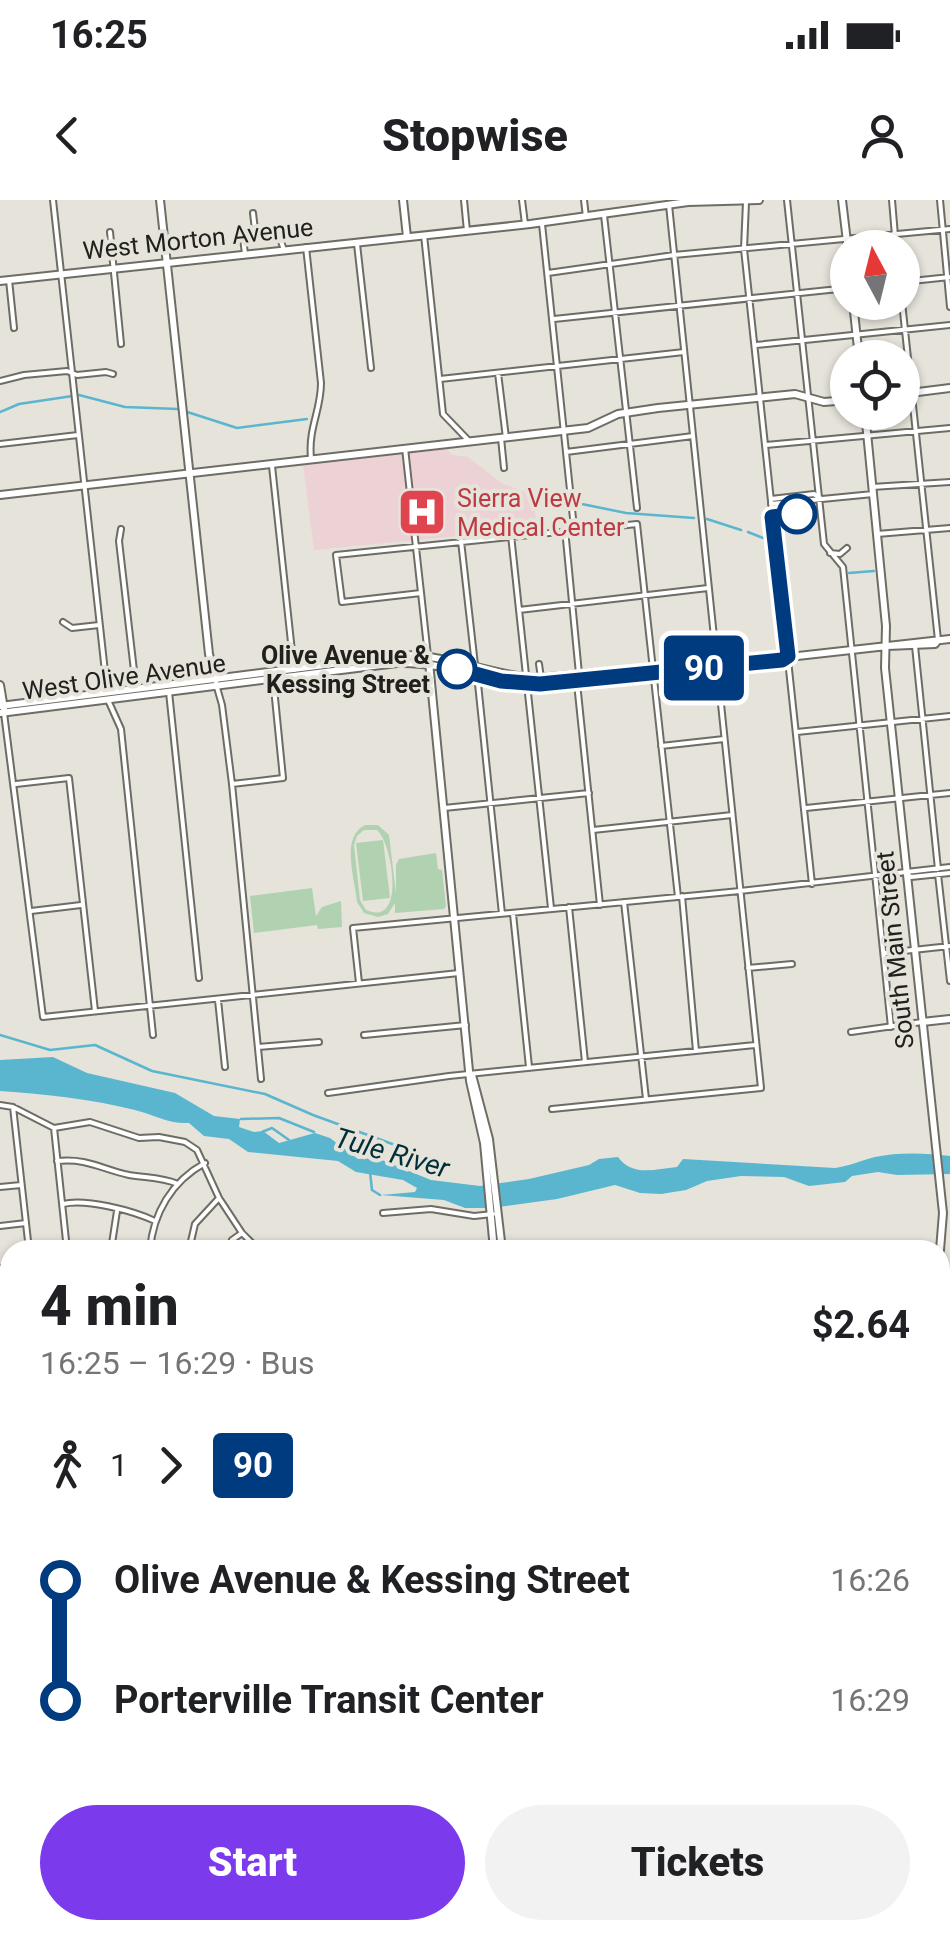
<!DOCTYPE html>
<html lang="en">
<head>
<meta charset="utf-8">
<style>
	body { margin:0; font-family:Roboto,sans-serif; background:#f2f2f2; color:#202124; height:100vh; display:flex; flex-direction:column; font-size:38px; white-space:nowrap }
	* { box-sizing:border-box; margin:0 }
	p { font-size:32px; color:#757577 }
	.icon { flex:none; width:55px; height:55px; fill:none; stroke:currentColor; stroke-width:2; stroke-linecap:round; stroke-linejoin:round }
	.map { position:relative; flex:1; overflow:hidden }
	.drawer { position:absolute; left:0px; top:1040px; width:950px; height:700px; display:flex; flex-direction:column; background:#fff; border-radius:30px 30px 0 0; box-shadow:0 2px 8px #0004 }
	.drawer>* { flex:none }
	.badge { padding:0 20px; border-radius:8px; font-size:35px; line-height:65px }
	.needle { width:65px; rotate:353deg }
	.fabs { position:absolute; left:830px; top:30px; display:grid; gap:20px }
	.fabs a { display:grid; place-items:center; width:90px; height:90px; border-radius:50%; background:#fff; box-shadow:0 2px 8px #0004; font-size:50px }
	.map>.badge { position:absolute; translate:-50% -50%; box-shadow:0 0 0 5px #fff }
	.legs { display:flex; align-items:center; gap:15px; height:110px; padding:0 40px; font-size:32px }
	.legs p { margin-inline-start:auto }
	.head { display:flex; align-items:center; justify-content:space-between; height:170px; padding:0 40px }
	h1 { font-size:55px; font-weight:800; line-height:75px }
	.primary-button { display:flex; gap:20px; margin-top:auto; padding:20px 40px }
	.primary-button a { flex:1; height:115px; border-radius:60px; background:#7c3aed; color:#fff; font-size:40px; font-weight:800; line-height:115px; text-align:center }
	.primary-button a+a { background:#f2f2f2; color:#202124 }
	ul { padding:0 40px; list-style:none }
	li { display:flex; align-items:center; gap:35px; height:120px; font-size:38px }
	li i { display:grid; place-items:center; width:15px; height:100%; margin:0 12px; background:currentColor }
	li i::after { content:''; width:25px; height:25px; margin:-12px; border:8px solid; border-radius:50%; background:#fff }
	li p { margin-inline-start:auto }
	li:first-child i { background:linear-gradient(#0000 50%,currentColor 0) }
	li:last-child i { background:linear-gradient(currentColor 50%,#0000 0) }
	.status { display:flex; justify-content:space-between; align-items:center; height:70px; padding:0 50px; background:#fff; direction:ltr }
	.status svg { height:28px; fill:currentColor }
	header { display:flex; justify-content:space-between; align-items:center; height:130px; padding:0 40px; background:#fff; font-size:45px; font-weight:800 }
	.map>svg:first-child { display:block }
	.industrial { fill:#e4d7c4 }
	.medical { fill:#ecd1d5 }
	.green { fill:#b1d2b1; fill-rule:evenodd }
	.water { fill:#5ab6ce }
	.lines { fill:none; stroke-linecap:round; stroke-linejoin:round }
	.stream { stroke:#5ab6ce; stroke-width:2.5 }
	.street-casing { stroke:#6e6d65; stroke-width:8 }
	.secondary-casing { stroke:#6e6d65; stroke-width:10 }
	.highway-casing { stroke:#6e6d65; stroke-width:14 }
	.street { stroke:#fff; stroke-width:4 }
	.secondary { stroke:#fff; stroke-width:6 }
	.highway { stroke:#fff; stroke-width:10 }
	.line-1-casing { stroke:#fff; stroke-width:22 }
	.line-1 { stroke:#003b80; stroke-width:15 }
	.stop-1-dot { fill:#fff; stroke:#003b80; stroke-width:5 }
	.labels { text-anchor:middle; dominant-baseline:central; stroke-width:8; stroke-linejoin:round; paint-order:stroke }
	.street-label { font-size:25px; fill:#21201d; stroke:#e5e3da }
	.health-label { font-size:25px; fill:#be3a42; stroke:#e5e3da; text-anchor:start }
	.stop-label { font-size:25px; font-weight:bold; fill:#21201d; stroke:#e5e3da; text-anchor:end }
	.water-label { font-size:28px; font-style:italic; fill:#012f39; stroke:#e5e3da }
</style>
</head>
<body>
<div class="status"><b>16:25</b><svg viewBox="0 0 49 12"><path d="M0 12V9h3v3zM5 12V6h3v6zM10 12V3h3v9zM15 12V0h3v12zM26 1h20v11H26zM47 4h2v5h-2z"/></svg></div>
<header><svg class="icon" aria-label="back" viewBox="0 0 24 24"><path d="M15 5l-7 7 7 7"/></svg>Stopwise<svg class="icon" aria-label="person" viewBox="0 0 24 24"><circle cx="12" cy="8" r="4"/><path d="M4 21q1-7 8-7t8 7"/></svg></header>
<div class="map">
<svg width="950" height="1740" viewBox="0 0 950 1740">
	<rect width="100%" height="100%" fill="#e5e3da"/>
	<path class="industrial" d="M 950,1432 L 950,1740 L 577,1740 L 576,1730 L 940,1730 L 940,1433 Z"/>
	<path class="medical" d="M 446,248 L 452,255 L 468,257 L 503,284 L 533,295 L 537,328 L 314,350 L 303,263 Z"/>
	<path class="green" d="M 365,625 L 378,625 L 389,635 L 396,694 L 396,665 L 399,659 L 436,653 L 438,669 L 442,670 L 446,706 L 444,709 L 395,713 L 395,703 L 388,714 L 378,717 L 364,713 L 357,702 C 355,679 340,637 365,625 ZM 364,630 L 377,630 C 392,642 407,728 366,710 L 360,700 L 354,645 L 357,636 Z
		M 383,640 L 390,698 L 363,701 L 356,643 Z
		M 312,688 L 316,716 L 322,707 L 341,701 L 342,727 L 318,729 L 317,725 L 254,733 L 250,696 Z"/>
	<path class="water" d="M 53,857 L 87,873 L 175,893 L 214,916 L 240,919 L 239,927 L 254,932 L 263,931 L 279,943 L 315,933 L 330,938 L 358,959 L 377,958 L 431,980 L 480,986 L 529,979 L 589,965 L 599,959 L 618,957 C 632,977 655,969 677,967 L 683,959 L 835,968 C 850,966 862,960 875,957 C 898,952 927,953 950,956 L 950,974 L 897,975 L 878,972 L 852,976 L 845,982 L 809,986 L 784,977 L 741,976 L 707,981 L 686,990 L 661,994 L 640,993 L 615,985 L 557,999 L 491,1008 L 465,1008 L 444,1000 L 381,995 L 415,992 L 417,988 L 403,980 L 356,972 L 338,961 L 248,952 L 229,939 L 204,936 L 189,923 C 168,924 155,915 135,910 C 91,899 45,894 0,891 L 0,860 Z"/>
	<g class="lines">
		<path class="stream" d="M 0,212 L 19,204 L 79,195 L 125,207 L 178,209 L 237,228 L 307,219
			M 577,303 L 626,313 L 694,318
			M 707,319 L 741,330
			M 748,332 L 768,340
			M 849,373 L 874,371
			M 0,835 L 50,850 L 95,845 L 152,871 L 265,894 L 313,915 L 417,953
			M 241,919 L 279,918 L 314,932
			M 262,932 L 272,928 L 289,940
			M 370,972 L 372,990 L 380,995
			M 940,1085 L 950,1077"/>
		<g class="street-casing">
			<path id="street" d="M 53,0 L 107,490
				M 464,0 L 467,31
				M 522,0 L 525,24
				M 584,0 L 586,17
				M 787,0 L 824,344 L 843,367 L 891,827
				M 892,0 L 896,48
				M 940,0 L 950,107
				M 746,2 L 744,49 L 812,684
				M 253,13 L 255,30
				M 604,15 L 637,308
				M 542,24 L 574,328
				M 110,32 L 121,144
				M 424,35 L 443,214 L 470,242
				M 357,44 L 371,168
				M 306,47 L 321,183 C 321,211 308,228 311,258
				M 245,54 L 243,38 L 254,31 L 277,30 L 284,50
				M 548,73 L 674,55 L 950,29
				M 9,80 L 14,128
				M 902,82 L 950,77
				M 902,102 L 938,440
				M 554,119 L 848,88
				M 756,145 L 950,125
				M 498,173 L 506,238
				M 440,179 L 684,152
				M 0,181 L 24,175 L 67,171 L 77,175 L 106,172 L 113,174
				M 501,238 L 504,268
				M 0,244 L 78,235
				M 766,245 L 950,228
				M 405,248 L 428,456
				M 566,252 L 693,236
				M 272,266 L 294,470
				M 872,287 L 950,282
				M 771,299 L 814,294 L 820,298
				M 771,304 L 873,294
				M 121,329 L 119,341 L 136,488
				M 565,329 L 579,474
				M 877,334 L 950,328
				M 511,335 L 526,475
				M 461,341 L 475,465
				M 830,353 L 840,354 L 847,348
				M 421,393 L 342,402 L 336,355 L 637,324 L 678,697
				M 519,410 L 708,388
				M 63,422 L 72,428 L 99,425
				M 915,446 L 938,669
				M 539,464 L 541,478
				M 477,474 L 502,714
				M 577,483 L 600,705
				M 216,484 L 222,505 L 232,584 L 261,879
				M 527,484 L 551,708
				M 169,492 L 199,778
				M 108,500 L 121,529 L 153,835
				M 4,513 L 43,817 L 459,773
				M 797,532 L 950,516
				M 661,546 L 724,539
				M 16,584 L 69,578 L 95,811
				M 232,584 L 283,578 L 273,478
				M 444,608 L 589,593
				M 806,608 L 950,593
				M 593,630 L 732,615
				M 907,674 L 911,677 L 950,673
				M 938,674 L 950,781
				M 682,696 L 696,851
				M 624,702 L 646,899
				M 569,707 L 585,862
				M 31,711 L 81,705
				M 513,714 L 529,867
				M 885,753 L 950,746
				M 748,768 L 792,764
				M 359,783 L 353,728 L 740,691 L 950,667
				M 218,800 L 225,867
				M 851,832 L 922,822
				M 364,835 L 466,825
				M 258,847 L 319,842
				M 328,893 L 449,876 L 755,845
				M 0,905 L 13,907 L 54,928 L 90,922 L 139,938 L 159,937 L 185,942 L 197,950 L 219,998 L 242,1033 L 259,1050
				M 13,907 L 29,1050
				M 552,909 L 761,888 L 669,5
				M 54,928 L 67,1050
				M 57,961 C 88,958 101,969 129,975 C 146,978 161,977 178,984
				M 0,987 L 21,985
				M 63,1004 C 85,998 134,1011 155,1021
				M 383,1013 L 431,1009 L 474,1016 L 493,1014
				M 0,1026 L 26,1023
				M 111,1050 L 117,1011
				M 150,1050 C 153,1013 172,981 205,963
				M 189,1050 L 195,1024 L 219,998
				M 227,1050 L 232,1040 L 242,1033
				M 0,1068 L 10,1066
				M 0,1107 L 10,1105
				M 940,1143 L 950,1142
				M 0,1148 L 10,1146
				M 0,1187 L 10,1185
				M 0,1211 L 2,1223
				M 147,1730 L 149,1740
				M 173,1730 L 174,1740
				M 214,1730 L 215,1740
				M 255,1730 L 257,1740
				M 297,1730 L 297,1733
				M 570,1730 L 572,1740"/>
		</g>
		<g class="secondary-casing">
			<path id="secondary" d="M 160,0 L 209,454 L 216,480
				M 403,0 L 407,37
				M 842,0 L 848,50
				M 0,81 L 530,24 L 688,2 L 759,0
				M 853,102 L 859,158
				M 902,194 L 950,188
				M 865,212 L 886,426 L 885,468 L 943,1013 L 940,1050
				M 0,295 L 588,228 L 618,214 L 658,208 L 795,194 L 824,202 L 848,200
				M 887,446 L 935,444 L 938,440
				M 429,462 L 470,881 L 484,943 L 494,1050
				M 0,485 L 4,509
				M 0,506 L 403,455 C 450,455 492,476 538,478 L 787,456
				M 0,513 L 397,463 C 449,461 495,486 547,484 L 950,439
				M 922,822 L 950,819
				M 472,875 L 489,939 L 502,1050
				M 940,1150 L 950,1195
				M 940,1259 L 950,1258
				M 940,1266 L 950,1265
				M 0,1339 L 10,1338
				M 0,1347 L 10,1346"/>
		</g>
		<g class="highway-casing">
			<path id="highway" d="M 0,1305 L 10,1313
				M 0,1393 L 10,1384"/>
		</g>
		<use href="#street" class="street"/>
		<use href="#secondary" class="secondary"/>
		<use href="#highway" class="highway"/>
	</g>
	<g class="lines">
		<g class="line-1-casing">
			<path id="line-1" d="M 457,469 L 501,481 L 540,484 L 782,460 L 788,456 L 772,317 L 797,314"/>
		</g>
		<use href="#line-1" class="line-1"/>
	</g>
	<defs>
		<g id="hospital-square" transform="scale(2.5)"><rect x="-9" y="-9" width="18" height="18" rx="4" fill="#e0444e" stroke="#e5e3da"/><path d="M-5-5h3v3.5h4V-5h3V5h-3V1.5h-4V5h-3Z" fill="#fff"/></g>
	</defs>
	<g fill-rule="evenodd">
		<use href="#hospital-square" x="422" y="312"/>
	</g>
	<g class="stop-1-dot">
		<circle cx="797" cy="314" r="18"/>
		<circle cx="457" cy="469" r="18"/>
	</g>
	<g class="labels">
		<g class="street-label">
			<text transform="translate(198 39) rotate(-6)">West Morton Avenue</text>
			<text transform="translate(124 477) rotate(-8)">West Olive Avenue</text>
			<text transform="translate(895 750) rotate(-96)">South Main Street</text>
		</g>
		<g class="health-label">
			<text x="457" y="298">Sierra View<tspan x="457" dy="29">Medical Center</tspan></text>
		</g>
		<g class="stop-label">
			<text x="430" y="455">Olive Avenue &amp;<tspan x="430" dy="29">Kessing Street</tspan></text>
		</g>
		<g class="water-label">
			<text transform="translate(392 953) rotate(16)">Tule River</text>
		</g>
	</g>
</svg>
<div class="fabs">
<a><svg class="needle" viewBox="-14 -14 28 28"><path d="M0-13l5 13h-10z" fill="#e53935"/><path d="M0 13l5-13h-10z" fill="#757577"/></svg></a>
<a><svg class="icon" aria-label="locate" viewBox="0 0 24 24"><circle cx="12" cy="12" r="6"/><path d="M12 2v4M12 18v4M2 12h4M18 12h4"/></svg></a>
</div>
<b class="badge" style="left:704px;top:468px;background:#003b80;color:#fff">90</b>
<section class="drawer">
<div class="head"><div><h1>4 min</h1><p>16:25 – 16:29 · Bus</p></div><b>$2.64</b></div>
<div class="legs"><svg class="icon" aria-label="walk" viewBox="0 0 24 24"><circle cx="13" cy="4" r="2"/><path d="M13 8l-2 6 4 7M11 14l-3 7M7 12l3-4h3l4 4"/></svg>1<svg class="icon" aria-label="forward" viewBox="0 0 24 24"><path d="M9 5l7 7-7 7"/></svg><b class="badge" style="background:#003b80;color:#fff">90</b></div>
<ul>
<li><i style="color:#003b80"></i><b>Olive Avenue &amp; Kessing Street</b><p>16:26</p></li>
<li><i style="color:#003b80"></i><b>Porterville Transit Center</b><p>16:29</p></li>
</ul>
<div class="primary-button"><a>Start</a><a>Tickets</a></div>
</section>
</div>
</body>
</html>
